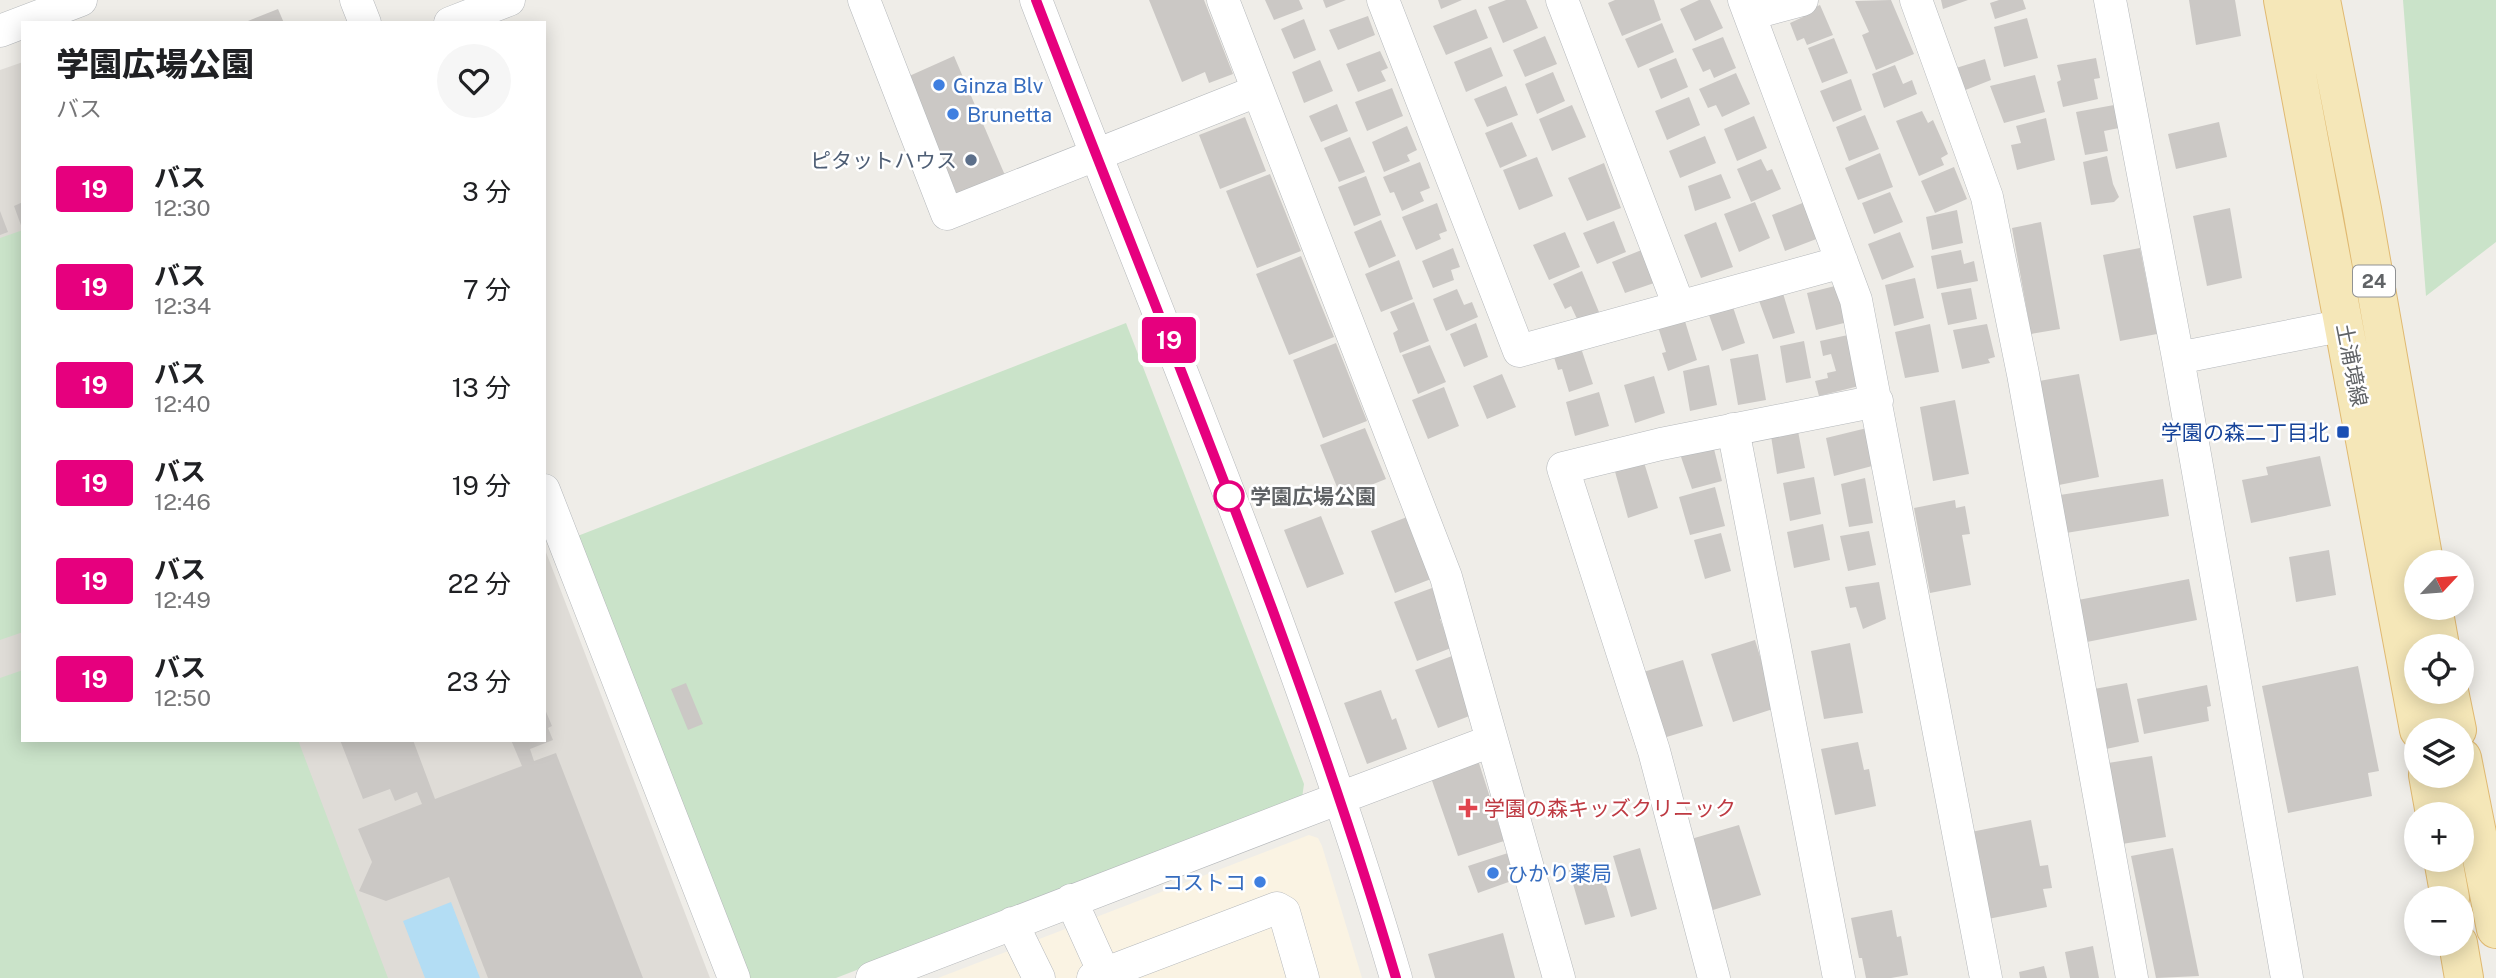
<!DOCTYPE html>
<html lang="ja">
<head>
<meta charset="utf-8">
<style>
	body { margin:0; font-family:"Public Sans","Noto Sans JP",sans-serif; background:#f6f6f6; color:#202124; height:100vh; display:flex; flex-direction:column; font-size:26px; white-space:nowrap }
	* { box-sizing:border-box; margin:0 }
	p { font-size:23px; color:#757577 }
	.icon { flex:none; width:38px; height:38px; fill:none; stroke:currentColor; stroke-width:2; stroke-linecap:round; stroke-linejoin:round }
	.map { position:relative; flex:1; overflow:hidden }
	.details { position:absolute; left:21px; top:21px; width:525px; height:721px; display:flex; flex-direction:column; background:#fff; border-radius:0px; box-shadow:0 4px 18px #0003 }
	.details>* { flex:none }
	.badge { padding:0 14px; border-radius:5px; font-size:24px; line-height:46px }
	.needle { width:46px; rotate:64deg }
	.fabs { position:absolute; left:2404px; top:550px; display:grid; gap:14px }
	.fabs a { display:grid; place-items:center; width:70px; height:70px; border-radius:50%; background:#fff; box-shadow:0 4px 18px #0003; font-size:35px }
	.map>.badge { position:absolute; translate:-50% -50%; box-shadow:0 0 0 4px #fff }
	.round { display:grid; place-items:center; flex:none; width:74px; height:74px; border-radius:37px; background:#f6f6f6 }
	.overview { display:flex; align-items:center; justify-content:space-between; height:119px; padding:0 35px }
	h1 { font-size:33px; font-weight:800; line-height:52px }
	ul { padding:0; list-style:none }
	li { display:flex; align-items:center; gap:21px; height:98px; padding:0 35px }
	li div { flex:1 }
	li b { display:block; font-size:26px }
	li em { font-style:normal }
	li .badge { min-width:77px; font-weight:700; text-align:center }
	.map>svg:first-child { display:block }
	.commercial { fill:#faf3e3 }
	.education { fill:#dfdcd7 }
	.green { fill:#cae3c9 }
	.water { fill:#b3ddf4 }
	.building { fill:#cbc8c5 }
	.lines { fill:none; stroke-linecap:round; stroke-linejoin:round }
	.minor-casing { stroke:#b5b8bb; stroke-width:33 }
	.major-casing { stroke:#e0b971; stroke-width:40 }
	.minor { stroke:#fff; stroke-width:32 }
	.major { stroke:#f5e7b8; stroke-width:38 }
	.line-casing { stroke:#fff; stroke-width:16 }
	.line { stroke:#e6007e; stroke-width:10 }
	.shop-dot { fill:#3f7fe0; stroke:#fff; stroke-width:2.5 }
	.service-dot { fill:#5c6f8a; stroke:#fff; stroke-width:2.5 }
	.transit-dot { fill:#1a4fb4; stroke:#fff; stroke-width:2.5 }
	.stop-dot { fill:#fff; stroke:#e6007e; stroke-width:3.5 }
	.health-dot { fill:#e0444e; stroke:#fff; stroke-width:2.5 }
	.labels { text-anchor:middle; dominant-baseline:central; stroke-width:5; stroke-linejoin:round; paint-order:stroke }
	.shield { fill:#fff; stroke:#909294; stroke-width:2 }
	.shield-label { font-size:19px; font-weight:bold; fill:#606366 }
	.shop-label { font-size:21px; fill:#366cbe; stroke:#fff; text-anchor:start }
	.service-label { font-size:21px; fill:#4e5e75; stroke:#fff; text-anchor:end }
	.street-label { font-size:21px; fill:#606366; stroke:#fff }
	.transit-label { font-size:21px; fill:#164399; stroke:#fff; text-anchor:end }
	.stop-label { font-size:21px; font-weight:bold; fill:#606366; stroke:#fff; text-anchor:start }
	.health-label { font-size:21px; fill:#be3a42; stroke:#fff; text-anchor:start }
</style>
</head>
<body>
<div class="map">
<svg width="2496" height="978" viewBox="0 0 2496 978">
	<rect width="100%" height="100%" fill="#efede8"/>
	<path class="commercial" d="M 1309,835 L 1318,838 L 1322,846 L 1362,978 L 938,978 Z"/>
	<path class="education" d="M 23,62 L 23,740 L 544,740 L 544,547 L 710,978 L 0,978 L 0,70 Z"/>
	<path class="green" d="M 2403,0 L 2496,0 L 2496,242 L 2426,296 Z
		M 23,230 L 23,632 L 0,640 L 0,238 Z
		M 1126,323 L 1304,784 L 1302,798 L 836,978 L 747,978 L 575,537 Z
		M 23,670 L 23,740 L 298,740 L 388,978 L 0,978 L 0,678 Z"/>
	<path class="water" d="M 451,902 L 480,978 L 425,978 L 403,921 Z"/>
	<path class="building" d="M 1149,0 L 1204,0 L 1233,74 L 1209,83 L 1205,72 L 1182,82 Z
		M 1265,0 L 1299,0 L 1303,9 L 1274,20 Z
		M 1323,0 L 1346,0 L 1326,8 Z
		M 1438,0 L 1462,0 L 1441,9 Z
		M 1506,0 L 1526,0 L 1538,28 L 1503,43 L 1488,7 Z
		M 1615,0 L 1654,0 L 1661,20 L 1622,36 L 1608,3 Z
		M 1699,0 L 1710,0 L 1723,28 L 1695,41 L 1680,9 Z
		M 1891,0 L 1914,54 L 1876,70 L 1862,35 L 1869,32 L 1855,1 Z
		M 1941,0 L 1968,0 L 1943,9 Z
		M 1999,0 L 2023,0 L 2026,9 L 1995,19 L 1990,3 Z
		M 2189,0 L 2235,0 L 2241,36 L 2196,45 Z
		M 1820,5 L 1833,35 L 1807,45 L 1804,38 L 1797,41 L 1790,23 L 1803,17 L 1802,13 Z
		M 278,9 L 284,23 L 243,23 Z
		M 1476,9 L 1488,38 L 1446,55 L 1433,26 Z
		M 1368,16 L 1375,35 L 1338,50 L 1329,30 Z
		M 2027,18 L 2038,58 L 2004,67 L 1994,27 Z
		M 1304,19 L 1316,50 L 1294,59 L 1281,29 Z
		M 1662,23 L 1674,52 L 1638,68 L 1625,39 Z
		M 1545,36 L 1557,64 L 1525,77 L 1513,50 Z
		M 1723,37 L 1736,68 L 1714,78 L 1710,69 L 1703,72 L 1692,49 Z
		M 1834,38 L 1848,73 L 1822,83 L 1808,48 Z
		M 1491,47 L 1503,76 L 1466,92 L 1454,62 Z
		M 1380,51 L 1388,68 L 1381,71 L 1386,81 L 1358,92 L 1346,64 Z
		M 954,56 L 1007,180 L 960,201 L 907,77 Z
		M 1676,58 L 1688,87 L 1661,99 L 1649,69 Z
		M 2096,58 L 2100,78 L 2094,79 L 2098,99 L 2063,107 L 2057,82 L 2061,80 L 2057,65 Z
		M 1985,59 L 1991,80 L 1963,91 L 1956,68 Z
		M 1320,60 L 1333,91 L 1304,103 L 1292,72 Z
		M 1895,65 L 1903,84 L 1912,80 L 1917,94 L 1884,108 L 1872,74 Z
		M 1553,72 L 1565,101 L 1537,114 L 1525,84 Z
		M 1736,73 L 1750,104 L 1722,117 L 1716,105 L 1708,108 L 1699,89 Z
		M 2035,75 L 2045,112 L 2004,123 L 1990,86 Z
		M 1851,79 L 1862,110 L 1833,122 L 1820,91 Z
		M 1506,86 L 1518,115 L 1487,127 L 1474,99 Z
		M 1392,88 L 1403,116 L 1367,131 L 1355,102 Z
		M 1689,97 L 1700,125 L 1667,140 L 1655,111 Z
		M 1337,104 L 1348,131 L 1321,142 L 1309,116 Z
		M 1572,105 L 1586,137 L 1552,151 L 1539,119 Z
		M 2114,105 L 2119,128 L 2104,131 L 2108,151 L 2085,155 L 2076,112 Z
		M 1922,111 L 1928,123 L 1933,120 L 1948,154 L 1941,158 L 1944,165 L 1919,176 L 1896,121 Z
		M 1865,115 L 1879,149 L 1849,161 L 1836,127 Z
		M 1754,116 L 1767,148 L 1737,161 L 1724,129 Z
		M 1245,117 L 1266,171 L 1220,189 L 1199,135 Z
		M 2046,118 L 2055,160 L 2017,170 L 2011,145 L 2021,143 L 2016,126 Z
		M 1512,122 L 1527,156 L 1500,168 L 1485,133 Z
		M 2219,122 L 2227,157 L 2176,169 L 2168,134 Z
		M 1407,126 L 1417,150 L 1407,155 L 1410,161 L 1384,172 L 1372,142 Z
		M 1705,136 L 1716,163 L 1680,178 L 1669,151 Z
		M 1350,137 L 1365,172 L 1339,182 L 1324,148 Z
		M 1880,153 L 1893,187 L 1858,200 L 1845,168 Z
		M 2107,156 L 2113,184 L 2119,197 L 2114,202 L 2091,205 L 2083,162 Z
		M 1537,157 L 1553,196 L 1519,210 L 1503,170 Z
		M 1761,159 L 1767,171 L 1772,169 L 1781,189 L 1751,202 L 1737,169 Z
		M 1420,162 L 1430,188 L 1420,192 L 1424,201 L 1402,211 L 1394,192 L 1390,193 L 1383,177 Z
		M 1604,163 L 1621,208 L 1587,221 L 1568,178 Z
		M 1954,167 L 1967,199 L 1935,213 L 1921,181 Z
		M 1270,174 L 1301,251 L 1257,268 L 1226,191 Z
		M 1721,174 L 1731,198 L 1695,211 L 1688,186 Z
		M 1366,176 L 1381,215 L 1354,226 L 1338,187 Z
		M 1890,192 L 1903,222 L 1874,234 L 1862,203 Z
		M 23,202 L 23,228 L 22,228 L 14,206 Z
		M 1755,202 L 1770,238 L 1739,252 L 1724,214 Z
		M 1805,202 L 1819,238 L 1785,251 L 1772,215 Z
		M 1437,203 L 1447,231 L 1439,234 L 1441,239 L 1416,250 L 1402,217 Z
		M 2230,208 L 2242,278 L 2207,286 L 2193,216 Z
		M 1957,210 L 1963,243 L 1932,250 L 1926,217 Z
		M 0,211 L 8,232 L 0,235 Z
		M 1381,220 L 1396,256 L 1369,268 L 1354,232 Z
		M 1614,221 L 1626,252 L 1597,264 L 1583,233 Z
		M 1716,222 L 1733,267 L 1701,278 L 1684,235 Z
		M 2041,222 L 2060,329 L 2031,334 L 2012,228 Z
		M 1565,232 L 1580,267 L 1549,280 L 1533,245 Z
		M 1900,232 L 1914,267 L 1882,280 L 1868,244 Z
		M 1453,248 L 1460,267 L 1451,270 L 1454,280 L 1433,288 L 1422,261 Z
		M 2140,248 L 2157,334 L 2120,341 L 2103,255 Z
		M 1644,249 L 1657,282 L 1625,293 L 1612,262 Z
		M 1961,250 L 1964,264 L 1974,261 L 1978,281 L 1937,289 L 1931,256 Z
		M 1301,256 L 1334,337 L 1289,355 L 1256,274 Z
		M 1399,260 L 1413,299 L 1381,312 L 1365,274 Z
		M 1582,271 L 1599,312 L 1578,321 L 1571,306 L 1565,309 L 1553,284 Z
		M 1915,278 L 1924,318 L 1894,326 L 1885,285 Z
		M 1839,285 L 1848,322 L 1816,330 L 1807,293 Z
		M 1971,288 L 1977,319 L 1948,325 L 1941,293 Z
		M 1457,289 L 1464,305 L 1472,302 L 1478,317 L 1446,331 L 1433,299 Z
		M 1782,290 L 1795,333 L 1773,339 L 1758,298 Z
		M 1414,302 L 1429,341 L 1400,353 L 1393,333 L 1398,330 L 1390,312 Z
		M 1733,307 L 1745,343 L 1722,351 L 1709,315 Z
		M 1684,318 L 1697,360 L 1668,371 L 1662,353 L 1666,352 L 1658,327 Z
		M 1476,323 L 1488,357 L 1464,367 L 1450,334 Z
		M 1930,324 L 1939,372 L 1905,378 L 1895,332 Z
		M 1987,324 L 1995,357 L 1988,359 L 1990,363 L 1962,369 L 1953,330 Z
		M 1848,335 L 1859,386 L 1819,396 L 1815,381 L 1828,378 L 1827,373 L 1836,371 L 1831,354 L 1823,356 L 1820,341 Z
		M 1804,341 L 1811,378 L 1786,383 L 1780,346 Z
		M 1336,343 L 1367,421 L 1323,438 L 1293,360 Z
		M 1430,345 L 1446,382 L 1418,394 L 1402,355 Z
		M 1581,348 L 1593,384 L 1569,392 L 1562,369 L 1558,370 L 1554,357 Z
		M 1758,354 L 1766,400 L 1738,405 L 1730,359 Z
		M 1709,365 L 1717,405 L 1690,411 L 1683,371 Z
		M 1502,374 L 1516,407 L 1487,419 L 1473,386 Z
		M 2079,374 L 2099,477 L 2059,485 L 2039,381 Z
		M 1654,376 L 1665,413 L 1635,423 L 1624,385 Z
		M 1444,387 L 1459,426 L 1428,439 L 1412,400 Z
		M 1599,392 L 1609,426 L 1575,436 L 1566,402 Z
		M 1955,400 L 1969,474 L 1933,481 L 1920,407 Z
		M 1365,428 L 1386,479 L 1341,497 L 1320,445 Z
		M 1867,428 L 1876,465 L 1834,476 L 1826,438 Z
		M 1798,431 L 1805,468 L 1777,474 L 1771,436 Z
		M 1713,445 L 1722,481 L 1692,489 L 1680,454 Z
		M 2320,456 L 2331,506 L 2251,523 L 2242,480 L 2268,475 L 2266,467 Z
		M 1643,459 L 1658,508 L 1628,518 L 1614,468 Z
		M 1814,477 L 1821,514 L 1790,521 L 1783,483 Z
		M 1865,478 L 1873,523 L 1849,527 L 1841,484 Z
		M 2163,479 L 2169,516 L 2066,533 L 2060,495 Z
		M 1715,487 L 1725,526 L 1690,535 L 1679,497 Z
		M 1955,500 L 1956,508 L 1965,506 L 1970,534 L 1962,535 L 1971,585 L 1930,593 L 1914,508 Z
		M 1321,516 L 1344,574 L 1307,588 L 1284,530 Z
		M 1407,517 L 1431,579 L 1395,593 L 1371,531 Z
		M 1823,524 L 1830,560 L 1794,568 L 1787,532 Z
		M 1869,531 L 1876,565 L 1848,571 L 1840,536 Z
		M 1721,533 L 1731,571 L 1705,579 L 1694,540 Z
		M 2329,550 L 2336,595 L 2296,602 L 2289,557 Z
		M 2189,579 L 2197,620 L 2087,642 L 2078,600 Z
		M 1879,582 L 1886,619 L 1863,629 L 1856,607 L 1850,608 L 1845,587 Z
		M 1432,588 L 1443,618 L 1440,619 L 1451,648 L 1417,661 L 1394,602 Z
		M 1755,640 L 1776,708 L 1733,722 L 1711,654 Z
		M 1850,643 L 1863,713 L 1824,719 L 1811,651 Z
		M 1452,656 L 1472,715 L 1438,728 L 1415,670 Z
		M 1683,660 L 1703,726 L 1660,739 L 1640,673 Z
		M 2358,666 L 2379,771 L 2368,773 L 2372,796 L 2288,813 L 2262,686 Z
		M 686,683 L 703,724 L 688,730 L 671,689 Z
		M 2127,683 L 2139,742 L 2106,749 L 2094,689 Z
		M 2207,685 L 2211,706 L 2207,707 L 2209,721 L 2144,734 L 2137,699 Z
		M 1381,690 L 1392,720 L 1396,718 L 1407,749 L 1367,764 L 1344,703 Z
		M 544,707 L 552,726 L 548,728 L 553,740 L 530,749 L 534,761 L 556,753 L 643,978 L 488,978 L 449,877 L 386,901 L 359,891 L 372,862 L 358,829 L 422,804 L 417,792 L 395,801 L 390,789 L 363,799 L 340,740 L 413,740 L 435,799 L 522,766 L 511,740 L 544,740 Z
		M 1858,742 L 1864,770 L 1869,769 L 1876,806 L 1835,815 L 1821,749 Z
		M 2152,756 L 2166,837 L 2122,844 L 2108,763 Z
		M 1478,760 L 1504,841 L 1458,856 L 1430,775 Z
		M 2031,820 L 2040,866 L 2048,865 L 2052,888 L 2043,889 L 2047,907 L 1988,919 L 1971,832 Z
		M 1739,825 L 1761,895 L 1713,910 L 1691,839 Z
		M 1640,848 L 1657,909 L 1631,917 L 1613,856 Z
		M 2173,848 L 2199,976 L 2156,978 L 2131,856 Z
		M 1508,853 L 1517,879 L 1478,893 L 1468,866 Z
		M 1599,862 L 1615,917 L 1585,925 L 1569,870 Z
		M 1892,910 L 1897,937 L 1901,936 L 1908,975 L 1891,978 L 1866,978 L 1862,958 L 1859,958 L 1851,918 Z
		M 1503,933 L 1515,978 L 1435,978 L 1428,954 Z
		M 2093,946 L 2099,978 L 2070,978 L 2065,952 Z
		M 2044,966 L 2047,978 L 2020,978 L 2019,972 Z"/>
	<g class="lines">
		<g class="minor-casing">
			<path id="minor" d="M 356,0 L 365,23
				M 864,0 L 947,214 L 1257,91
				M 1036,0 C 1160,324 1299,645 1396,978
				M 1223,0 L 1446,577 L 1559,978
				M 1383,0 L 1519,351 L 1842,262
				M 1562,0 L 1679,306
				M 1744,0 L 1856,300 L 1986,978
				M 1916,0 L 1987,197 L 2023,374 L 2132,978
				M 2110,0 L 2178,358 L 2287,978
				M 1750,14 L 1802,0
				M 450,23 L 509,0
				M 0,31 L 81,0
				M 2178,358 L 2345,325
				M 1733,429 L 1839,978
				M 544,490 L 734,978
				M 1071,900 L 1104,973
				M 1012,923 L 1039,978
				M 872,978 L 1316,807 L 1491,741
				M 1093,978 L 1277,908 L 1284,912 L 1303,978
				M 1714,978 L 1654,751 L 1563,468 L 1661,444 L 1877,401"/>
		</g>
		<g class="major-casing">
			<path id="major" d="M 2283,0 L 2419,730
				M 2321,0 L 2362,209 L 2424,562
				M 2433,607 L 2440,646
				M 2449,691 L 2457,730
				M 2462,758 L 2496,929
				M 2428,775 L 2435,814
				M 2443,859 L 2450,898
				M 2458,943 L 2464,978"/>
		</g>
		<use href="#minor" class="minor"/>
		<use href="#major" class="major"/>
	</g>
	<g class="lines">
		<g class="line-casing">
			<path id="line" d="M 1036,0 C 1160,324 1298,645 1396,978"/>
		</g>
		<use href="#line" class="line"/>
	</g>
	<g class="shop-dot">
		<circle cx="939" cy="85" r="7"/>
		<circle cx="953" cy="114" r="7"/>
		<circle cx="1493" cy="873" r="7"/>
		<circle cx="1260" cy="882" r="7"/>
	</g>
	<circle class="service-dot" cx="971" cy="160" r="7"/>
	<rect class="transit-dot" x="2336" y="425" width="14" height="14" rx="3.5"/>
	<circle class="stop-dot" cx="1229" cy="496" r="14"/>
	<path class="health-dot" d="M1464.5 797.5h7v7h7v7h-7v7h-7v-7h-7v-7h7z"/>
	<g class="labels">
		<rect class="shield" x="2353" y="265.5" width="42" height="31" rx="5"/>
		<g class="shield-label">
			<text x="2374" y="281">24</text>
		</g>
		<g class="shop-label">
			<text x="953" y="85">Ginza Blv</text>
			<text x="967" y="114">Brunetta</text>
			<text x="1507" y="873">ひかり薬局</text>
			<text x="1246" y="882" text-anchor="end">コストコ</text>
		</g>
		<g class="service-label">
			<text x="957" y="160">ピタットハウス</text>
		</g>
		<g class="street-label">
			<text transform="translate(2352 365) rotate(79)">土浦境線</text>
		</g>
		<g class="transit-label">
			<text x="2329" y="432">学園の森二丁目北</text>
		</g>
		<g class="stop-label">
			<text x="1250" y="496">学園広場公園</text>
		</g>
		<g class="health-label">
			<text x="1484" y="808">学園の森キッズクリニック</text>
		</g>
	</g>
</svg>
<div class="fabs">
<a><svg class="needle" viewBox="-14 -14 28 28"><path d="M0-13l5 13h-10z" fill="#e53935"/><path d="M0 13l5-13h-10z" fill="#757577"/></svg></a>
<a><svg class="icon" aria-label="locate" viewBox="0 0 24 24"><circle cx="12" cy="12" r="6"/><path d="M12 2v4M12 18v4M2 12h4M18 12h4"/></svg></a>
<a><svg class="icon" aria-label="layers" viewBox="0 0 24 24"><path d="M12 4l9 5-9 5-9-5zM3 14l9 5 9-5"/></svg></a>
<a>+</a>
<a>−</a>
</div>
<b class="badge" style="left:1169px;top:340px;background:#e6007e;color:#fff">19</b>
<section class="details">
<div class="overview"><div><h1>学園広場公園</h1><p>バス</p></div><a class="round"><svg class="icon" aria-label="heart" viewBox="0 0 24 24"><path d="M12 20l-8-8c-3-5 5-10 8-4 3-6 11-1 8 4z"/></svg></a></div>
<ul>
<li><span class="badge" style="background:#e6007e;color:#fff">19</span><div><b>バス</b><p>12:30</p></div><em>3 分</em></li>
<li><span class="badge" style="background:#e6007e;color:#fff">19</span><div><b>バス</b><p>12:34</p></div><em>7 分</em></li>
<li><span class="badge" style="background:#e6007e;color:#fff">19</span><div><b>バス</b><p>12:40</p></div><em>13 分</em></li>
<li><span class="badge" style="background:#e6007e;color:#fff">19</span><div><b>バス</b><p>12:46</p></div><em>19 分</em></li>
<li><span class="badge" style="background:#e6007e;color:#fff">19</span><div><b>バス</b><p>12:49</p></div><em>22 分</em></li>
<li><span class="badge" style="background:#e6007e;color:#fff">19</span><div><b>バス</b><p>12:50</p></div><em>23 分</em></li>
</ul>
</section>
</div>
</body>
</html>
